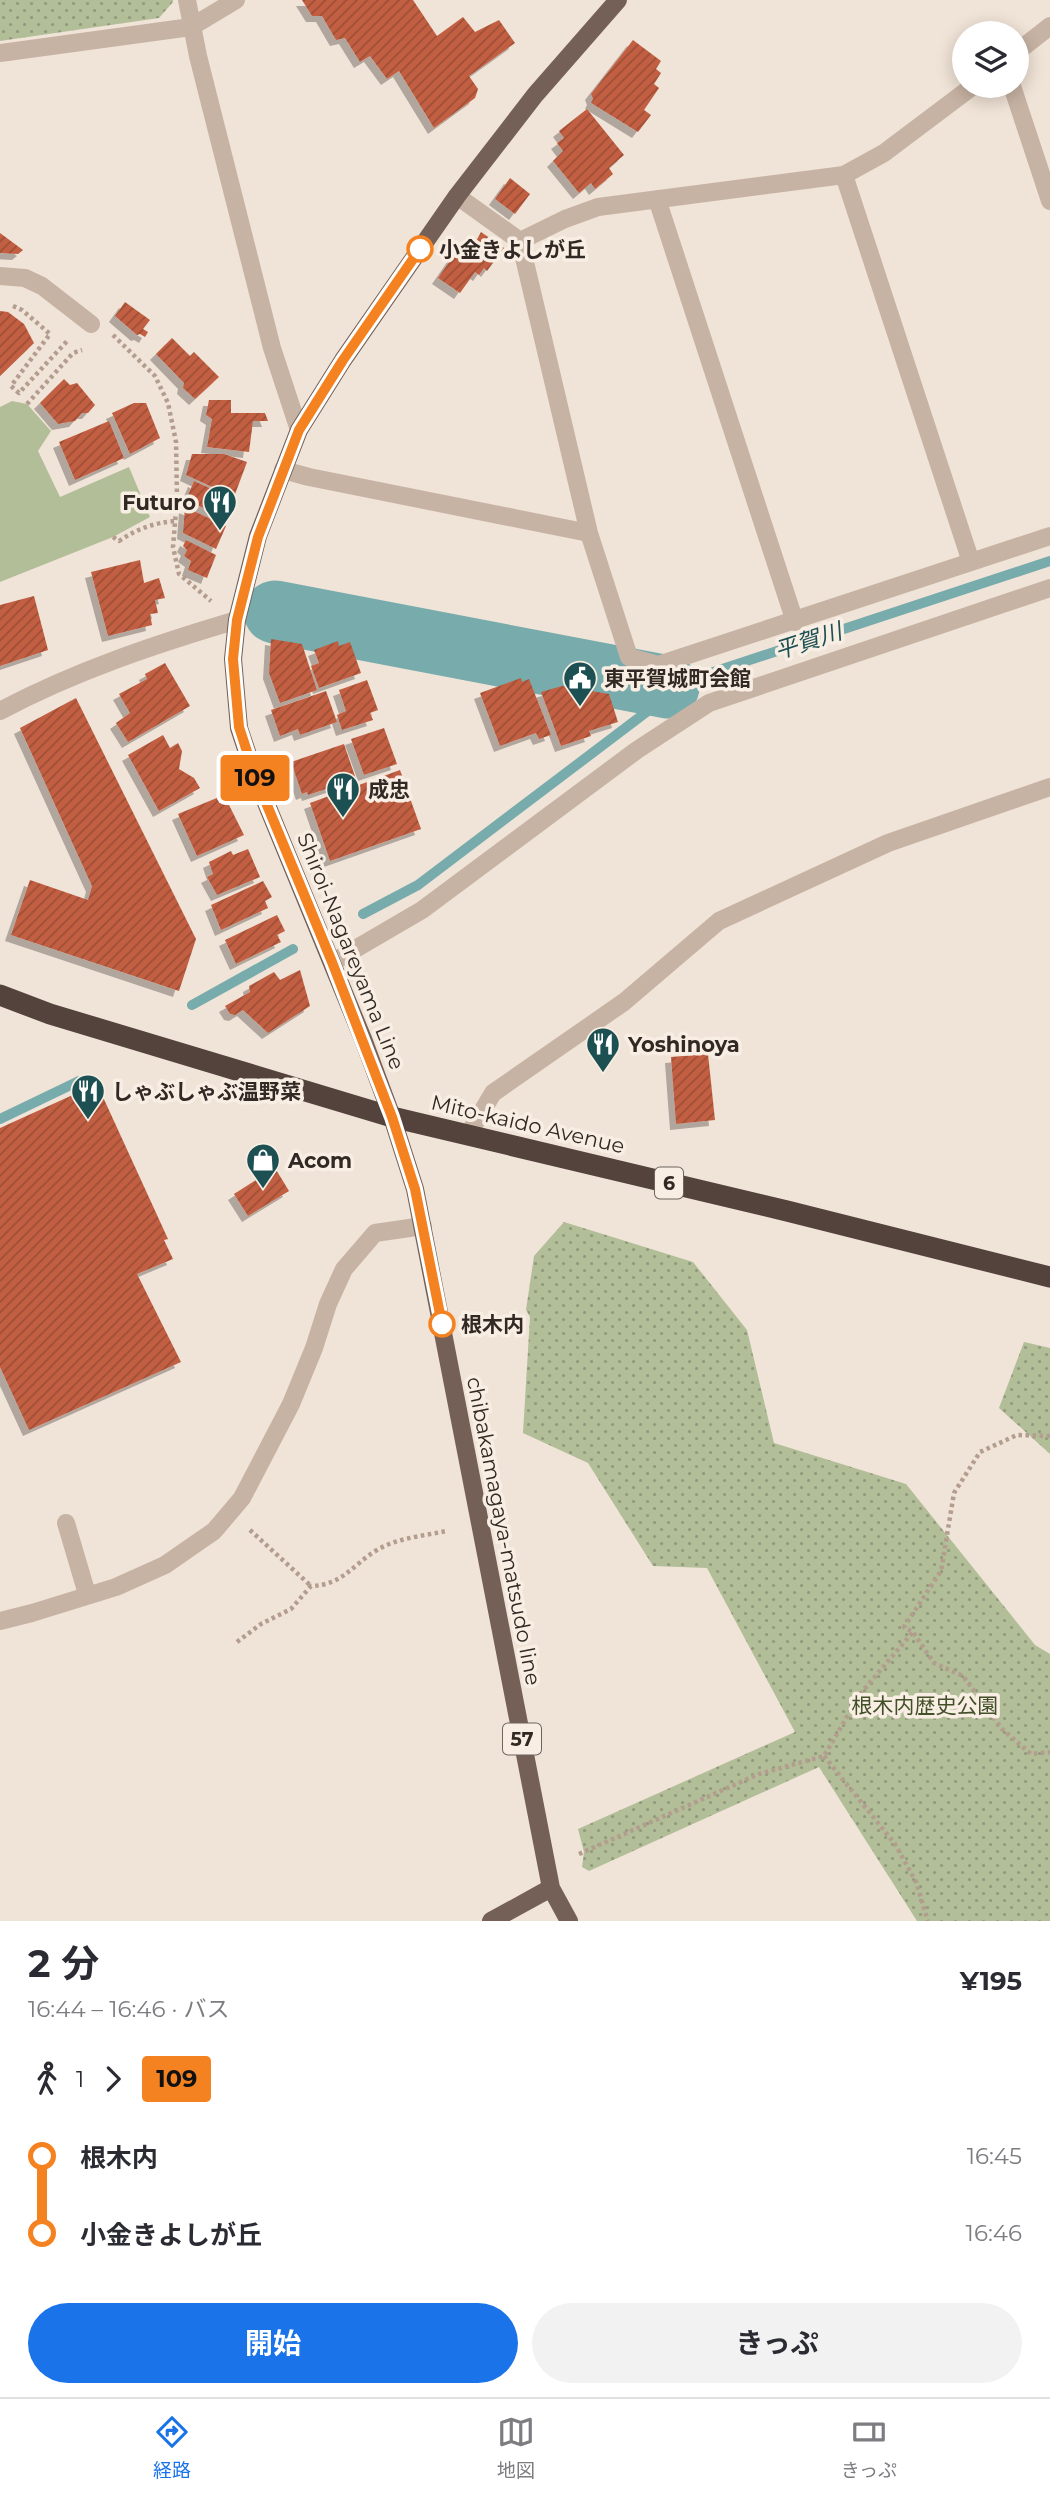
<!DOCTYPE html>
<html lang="ja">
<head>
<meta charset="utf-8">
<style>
	body { margin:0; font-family:Montserrat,"Noto Sans JP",sans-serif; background:#f2f2f3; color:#2b2b33; height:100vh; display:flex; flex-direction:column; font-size:26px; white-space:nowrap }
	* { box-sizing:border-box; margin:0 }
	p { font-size:23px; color:#7c7c81 }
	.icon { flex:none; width:38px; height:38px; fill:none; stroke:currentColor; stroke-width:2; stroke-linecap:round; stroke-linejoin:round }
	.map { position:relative; height:1921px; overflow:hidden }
	.panel { display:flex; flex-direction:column; background:#fff; flex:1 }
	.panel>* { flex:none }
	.badge { padding:0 14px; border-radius:5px; font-size:24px; line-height:46px }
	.buttons { position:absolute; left:952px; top:21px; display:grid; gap:14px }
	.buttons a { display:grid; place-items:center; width:77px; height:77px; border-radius:50%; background:#fff; box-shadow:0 4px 18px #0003; font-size:35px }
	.map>.badge { position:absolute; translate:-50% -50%; box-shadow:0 0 0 4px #fff }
	.legs { display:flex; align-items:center; gap:10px; height:77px; padding:0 28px; font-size:23px }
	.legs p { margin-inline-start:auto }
	.headline { display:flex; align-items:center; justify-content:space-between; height:119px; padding:0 28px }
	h1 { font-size:38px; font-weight:700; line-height:52px }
	.button { display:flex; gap:14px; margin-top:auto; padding:14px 28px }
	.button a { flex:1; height:80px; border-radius:42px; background:#1a73e8; color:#fff; font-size:28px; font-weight:700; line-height:80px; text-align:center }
	.button a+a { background:#f2f2f3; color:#2b2b33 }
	ul { padding:0 28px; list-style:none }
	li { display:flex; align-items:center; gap:24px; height:77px; font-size:26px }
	li i { display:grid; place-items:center; width:10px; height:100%; margin:0 9px; background:currentColor }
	li i::after { content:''; width:18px; height:18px; margin:-9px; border:5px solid; border-radius:50%; background:#fff }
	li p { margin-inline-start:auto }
	li:first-child i { background:linear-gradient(#0000 50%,currentColor 0) }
	li:last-child i { background:linear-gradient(currentColor 50%,#0000 0) }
	.menu { display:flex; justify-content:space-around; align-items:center; height:98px; border-top:2px solid #e1e1e2; background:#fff; font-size:19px; color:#7c7c81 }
	.menu a { display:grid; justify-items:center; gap:4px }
	.menu .selected { color:#1a73e8 }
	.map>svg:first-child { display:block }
	.green { fill:#b2be98 }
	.park { fill:url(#park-dots) }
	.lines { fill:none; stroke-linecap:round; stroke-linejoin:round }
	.stream { stroke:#77abac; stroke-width:10 }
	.river { stroke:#77abac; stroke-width:63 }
	.building { fill:url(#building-hatch); filter:url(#shadow) }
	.path { stroke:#b39d8e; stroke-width:4.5; stroke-dasharray:3.5 3.5; stroke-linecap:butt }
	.minor { stroke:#c7b3a4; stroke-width:18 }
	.major { stroke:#746056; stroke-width:18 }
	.highway { stroke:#53433c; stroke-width:21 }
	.line-1-casing { stroke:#fff; stroke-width:16 }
	.line-1 { stroke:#f58220; stroke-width:10 }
	.stop-1-dot { fill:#fff; stroke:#f58220; stroke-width:3.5 }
	.labels { text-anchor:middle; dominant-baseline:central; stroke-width:7; stroke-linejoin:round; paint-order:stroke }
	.shield { fill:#f8eee3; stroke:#6d645e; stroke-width:2 }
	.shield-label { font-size:19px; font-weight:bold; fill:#322925 }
	.stop-label { font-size:21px; font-weight:bold; fill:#322925; stroke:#f8eee3; text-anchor:start }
	.poi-label { font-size:21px; font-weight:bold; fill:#322925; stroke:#f8eee3; text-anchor:start }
	.street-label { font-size:21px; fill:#322925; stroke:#f8eee3 }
	.park-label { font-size:21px; fill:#43502a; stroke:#f8eee3 }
	.water-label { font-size:23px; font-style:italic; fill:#1c5052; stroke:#f8eee3 }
</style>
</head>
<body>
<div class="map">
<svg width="1050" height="1921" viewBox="0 0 1050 1921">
	<defs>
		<pattern id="park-dots" width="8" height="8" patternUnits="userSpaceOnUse" patternTransform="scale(1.75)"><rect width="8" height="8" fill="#b2be98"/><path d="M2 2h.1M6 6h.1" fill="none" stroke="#919a7c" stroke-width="1.8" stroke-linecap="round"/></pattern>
		<pattern id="building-hatch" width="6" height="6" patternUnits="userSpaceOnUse" patternTransform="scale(1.75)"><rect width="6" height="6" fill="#c25f42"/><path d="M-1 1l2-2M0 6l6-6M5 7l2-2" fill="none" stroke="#9e4e37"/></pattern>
		<filter id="shadow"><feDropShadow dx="-6" dy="6" stdDeviation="0" flood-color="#0004"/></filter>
	</defs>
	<rect width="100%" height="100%" fill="#f0e3d7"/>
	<path class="green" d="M 12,401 L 27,404 L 51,431 L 38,451 L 60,497 L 129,467 L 150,517 L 113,537 L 0,582 L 0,407 Z"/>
	<path class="park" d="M 0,0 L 173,0 L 173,2 L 159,18 L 0,41 Z
		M 564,1222 L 693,1262 L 747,1330 L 774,1443 L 906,1484 L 1035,1645 L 1050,1654 L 1050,1921 L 917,1921 L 819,1767 L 589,1871 L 582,1867 L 584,1852 L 578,1829 L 795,1732 L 707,1568 L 653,1566 L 588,1463 L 523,1433 L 530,1317 L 526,1310 L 534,1256 Z
		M 1024,1342 L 1050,1348 L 1050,1454 L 999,1408 Z"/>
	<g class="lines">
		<path class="stream" d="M 363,914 L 418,885 L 661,701 L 668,687 L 1050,561
			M 192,1005 L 293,949
			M 0,1119 L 79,1081"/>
		<path class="river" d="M 275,612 L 668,687"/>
	</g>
	<path class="building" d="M 302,0 L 413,0 L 437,36 L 463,17 L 475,32 L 499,20 L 515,43 L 469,76 L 478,89 L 475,98 L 434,128 L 399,71 L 387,79 L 370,56 L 360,62 L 345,38 L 336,40 L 322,16 L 312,16 Z
		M 633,40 L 661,61 L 656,69 L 661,73 L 654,84 L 659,88 L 644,110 L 651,115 L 638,132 L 591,103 L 593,99 L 591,94 Z
		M 587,109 L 624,155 L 609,168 L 613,174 L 595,189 L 591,183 L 579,193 L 553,161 L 563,151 L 557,143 L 564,138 L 559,131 Z
		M 510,178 L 530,194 L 515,214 L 495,199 Z
		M 481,232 L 504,248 L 487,271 L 484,268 L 479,275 L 475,272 L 460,293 L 438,278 L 465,239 L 474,245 Z
		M 0,233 L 23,250 L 18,254 L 0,253 Z
		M 125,302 L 150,320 L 143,329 L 148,332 L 145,337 L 140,334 L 137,335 L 115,316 Z
		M 0,311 L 8,312 L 24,324 L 34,343 L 0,376 Z
		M 172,338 L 190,356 L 194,352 L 219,377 L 195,399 L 183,388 L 184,383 L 156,354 Z
		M 64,379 L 70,385 L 77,383 L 95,405 L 88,413 L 82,413 L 75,421 L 58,424 L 40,403 Z
		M 209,400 L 231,400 L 231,413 L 265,413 L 268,421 L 253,421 L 249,452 L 207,447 L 212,419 L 206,415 Z
		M 134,403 L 146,403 L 160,438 L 130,454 L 112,413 Z
		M 109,421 L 124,458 L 75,480 L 59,442 Z
		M 192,454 L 224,454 L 247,462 L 234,497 L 186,475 Z
		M 194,481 L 236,500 L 227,519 L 186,500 Z
		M 185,507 L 226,526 L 216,549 L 183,533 Z
		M 186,540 L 216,555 L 207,578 L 188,570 L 191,561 L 184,556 L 187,550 L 183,546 Z
		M 140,560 L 144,583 L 159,578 L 165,598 L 155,600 L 158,613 L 150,614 L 152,625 L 108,636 L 91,572 Z
		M 34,596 L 48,650 L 0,666 L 0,605 Z
		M 271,639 L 302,644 L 317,690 L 280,703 L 269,673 Z
		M 338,641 L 339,646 L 350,642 L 361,673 L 319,688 L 311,666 L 319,663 L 314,650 Z
		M 165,663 L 190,706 L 128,742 L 116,723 L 130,713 L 119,694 L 147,679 L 145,674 Z
		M 521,678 L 522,682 L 529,679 L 551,735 L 539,739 L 536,733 L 500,746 L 480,693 Z
		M 367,680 L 378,710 L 370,713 L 373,720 L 342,730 L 337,715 L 346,711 L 339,690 Z
		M 562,686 L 609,694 L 618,722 L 589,731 L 591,736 L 561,746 L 541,692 Z
		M 326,691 L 337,722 L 300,735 L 298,729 L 280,736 L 271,710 Z
		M 76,698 L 196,939 L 179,991 L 11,935 L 30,880 L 88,900 L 92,886 L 20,728 Z
		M 384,728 L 397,764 L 364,775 L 351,739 Z
		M 163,735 L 170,748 L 178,743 L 182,751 L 179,769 L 194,778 L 200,788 L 159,811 L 128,755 Z
		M 344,744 L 356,779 L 308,795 L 307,792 L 302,794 L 291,762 Z
		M 400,770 L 421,829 L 330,861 L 310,803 Z
		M 224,795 L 244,835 L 197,856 L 178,814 Z
		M 248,849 L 260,877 L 217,895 L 207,877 L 213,874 L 209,862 L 231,851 L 233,855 Z
		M 263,881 L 272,897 L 265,901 L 268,908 L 221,930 L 211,905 Z
		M 277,915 L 285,931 L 277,935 L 281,942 L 236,964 L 225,940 Z
		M 300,970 L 310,1006 L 268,1033 L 243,1010 L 235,1015 L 230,1014 L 225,1006 L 250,992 L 249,986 L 274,972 L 280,980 Z
		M 708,1054 L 715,1120 L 676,1124 L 671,1057 Z
		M 97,1084 L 168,1239 L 164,1240 L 173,1259 L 137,1274 L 181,1362 L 29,1430 L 0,1367 L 0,1128 Z
		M 275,1168 L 289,1191 L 248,1216 L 234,1194 Z"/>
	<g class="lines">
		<path class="path" d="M 13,306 L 22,310 L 50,334 L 11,386 L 19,393 L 69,339
			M 113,335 L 155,376 L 168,403 L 176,442 L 177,498 L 173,547 L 179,574 L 211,601
			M 27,404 L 73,353 L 82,350
			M 113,537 L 119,541 C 137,529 153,523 175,521
			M 1050,1436 L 1017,1435 L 980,1452 L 954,1493 L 941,1571 L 904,1627 L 913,1632 L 934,1663 L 963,1676 L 1002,1729 L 1031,1754 L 1050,1752
			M 250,1530 L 311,1586
			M 237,1642 L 261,1624 L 291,1609 L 311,1586 C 343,1585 352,1565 377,1550 C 397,1538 423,1536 446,1531
			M 824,1756 L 895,1844 L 916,1882 L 928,1921
			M 579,1854 L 759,1774 L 824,1756 L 861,1693 L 913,1632"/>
		<path class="minor" d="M 187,0 L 198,56 L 272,348 L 299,430
			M 1017,52 L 1050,26
			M 0,53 L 191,27 L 236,0
			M 973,86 L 884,153 L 844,175 L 598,207 L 565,219 L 520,241 L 589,533 L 629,657 L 658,665 L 1050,536
			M 1012,86 L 1050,201
			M 844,175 L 971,562
			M 457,196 L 520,241
			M 657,199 L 795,622
			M 0,276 L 25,278 L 42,286 L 91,324
			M 283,470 L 309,477 L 589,533
			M 0,711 C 75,671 156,644 237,620
			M 333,962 L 422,910 L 637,750 L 709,703 L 1050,588
			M 468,1135 L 493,1093 L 624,1002 L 719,921 L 888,843 L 1050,787
			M 66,1523 L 87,1594
			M 0,1621 L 32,1613 L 116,1587 L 165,1565 L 214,1531 L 242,1498 L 291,1404 L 314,1348 L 328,1304 L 344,1269 L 375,1233 L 423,1226"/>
		<path class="major" d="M 491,1921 L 551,1888
			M 569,1921 L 551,1888 L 415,1189 L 392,1117 L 363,1039 L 255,776 L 239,728 L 233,659 L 237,620 L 258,536 L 299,430 L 343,360 L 457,196 L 535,95 L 618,0"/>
		<path class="highway" d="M 0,995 L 50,1014 L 392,1117 L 787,1211 L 1050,1277"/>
	</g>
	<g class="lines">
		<g class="line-1-casing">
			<path id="line-1" d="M 420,249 L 343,360 L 299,430 L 258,537 L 237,620 L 233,659 L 239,727 L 255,776 L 332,962 L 392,1117 L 415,1189 L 442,1324"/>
		</g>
		<use href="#line-1" class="line-1"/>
	</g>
	<defs>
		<g id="restaurant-pin" transform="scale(1.75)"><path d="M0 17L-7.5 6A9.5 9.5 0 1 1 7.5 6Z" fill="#1c5052" stroke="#f8eee3"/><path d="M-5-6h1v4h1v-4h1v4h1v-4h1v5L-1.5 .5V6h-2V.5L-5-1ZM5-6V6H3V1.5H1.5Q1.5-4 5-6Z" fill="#fff"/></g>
		<g id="civic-pin" transform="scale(1.75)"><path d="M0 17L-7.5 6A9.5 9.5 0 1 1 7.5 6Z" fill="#1c5052" stroke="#f8eee3"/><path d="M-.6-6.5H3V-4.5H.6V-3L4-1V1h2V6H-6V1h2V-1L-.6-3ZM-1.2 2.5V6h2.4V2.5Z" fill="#fff"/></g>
		<g id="shop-pin" transform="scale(1.75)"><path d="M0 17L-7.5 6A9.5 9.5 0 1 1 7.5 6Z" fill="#1c5052" stroke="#f8eee3"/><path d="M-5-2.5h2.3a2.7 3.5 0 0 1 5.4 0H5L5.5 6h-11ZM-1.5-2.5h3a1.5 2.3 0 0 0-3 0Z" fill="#fff"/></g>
	</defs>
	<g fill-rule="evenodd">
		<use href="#restaurant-pin" x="220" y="502"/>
		<use href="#civic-pin" x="580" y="678"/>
		<use href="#restaurant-pin" x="343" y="789"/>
		<use href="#restaurant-pin" x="603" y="1044"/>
		<use href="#restaurant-pin" x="88" y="1091"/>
		<use href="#shop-pin" x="263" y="1160"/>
	</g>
	<g class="stop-1-dot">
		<circle cx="420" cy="249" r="12"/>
		<circle cx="442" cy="1324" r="12"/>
	</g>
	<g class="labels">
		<g class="shield">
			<rect x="655" y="1167.5" width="28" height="31" rx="5"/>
			<rect x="503" y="1723.5" width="38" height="31" rx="5"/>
		</g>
		<g class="shield-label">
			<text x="669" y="1183">6</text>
			<text x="522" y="1739">57</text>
		</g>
		<g class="stop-label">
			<text x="439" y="249">小金きよしが丘</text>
			<text x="461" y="1324">根木内</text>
		</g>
		<g class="poi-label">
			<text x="196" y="502" text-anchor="end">Futuro</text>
			<text x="604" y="678">東平賀城町会館</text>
			<text x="368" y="789">成忠</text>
			<text x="628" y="1044">Yoshinoya</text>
			<text x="112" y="1091">しゃぶしゃぶ温野菜</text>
			<text x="288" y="1160">Acom</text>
		</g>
		<g class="street-label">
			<text transform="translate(351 951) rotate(68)">Shiroi-Nagareyama Line</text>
			<text transform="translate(528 1124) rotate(13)">Mito-kaido Avenue</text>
			<text transform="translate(504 1531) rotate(79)">chibakamagaya-matsudo line</text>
		</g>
		<g class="park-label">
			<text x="925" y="1705">根木内歴史公園</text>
		</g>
		<g class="water-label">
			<text transform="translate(808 641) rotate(-18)">平賀川</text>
		</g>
	</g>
</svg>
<div class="buttons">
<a><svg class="icon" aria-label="layers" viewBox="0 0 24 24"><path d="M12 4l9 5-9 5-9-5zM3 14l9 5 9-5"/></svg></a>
</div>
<b class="badge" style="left:255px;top:778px;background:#f58220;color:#111">109</b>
</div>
<section class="panel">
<div class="headline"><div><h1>2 分</h1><p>16:44 – 16:46 · バス</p></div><b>¥195</b></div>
<div class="legs"><svg class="icon" aria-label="walk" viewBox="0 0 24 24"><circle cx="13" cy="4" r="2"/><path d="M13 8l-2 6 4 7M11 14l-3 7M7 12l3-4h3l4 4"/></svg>1<svg class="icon" aria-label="forward" viewBox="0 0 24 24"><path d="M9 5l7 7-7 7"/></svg><b class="badge" style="background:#f58220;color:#111">109</b></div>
<ul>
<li><i style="color:#f58220"></i><b>根木内</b><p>16:45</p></li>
<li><i style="color:#f58220"></i><b>小金きよしが丘</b><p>16:46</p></li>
</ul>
<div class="button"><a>開始</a><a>きっぷ</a></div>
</section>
<nav class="menu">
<a class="selected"><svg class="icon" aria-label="directions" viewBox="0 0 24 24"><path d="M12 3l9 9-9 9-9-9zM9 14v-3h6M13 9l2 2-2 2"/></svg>経路</a>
<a><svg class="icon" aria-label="map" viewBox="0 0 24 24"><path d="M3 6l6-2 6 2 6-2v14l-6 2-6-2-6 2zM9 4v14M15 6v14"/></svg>地図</a>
<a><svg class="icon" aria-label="tickets" viewBox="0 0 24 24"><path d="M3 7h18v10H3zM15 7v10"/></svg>きっぷ</a>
</nav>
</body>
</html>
